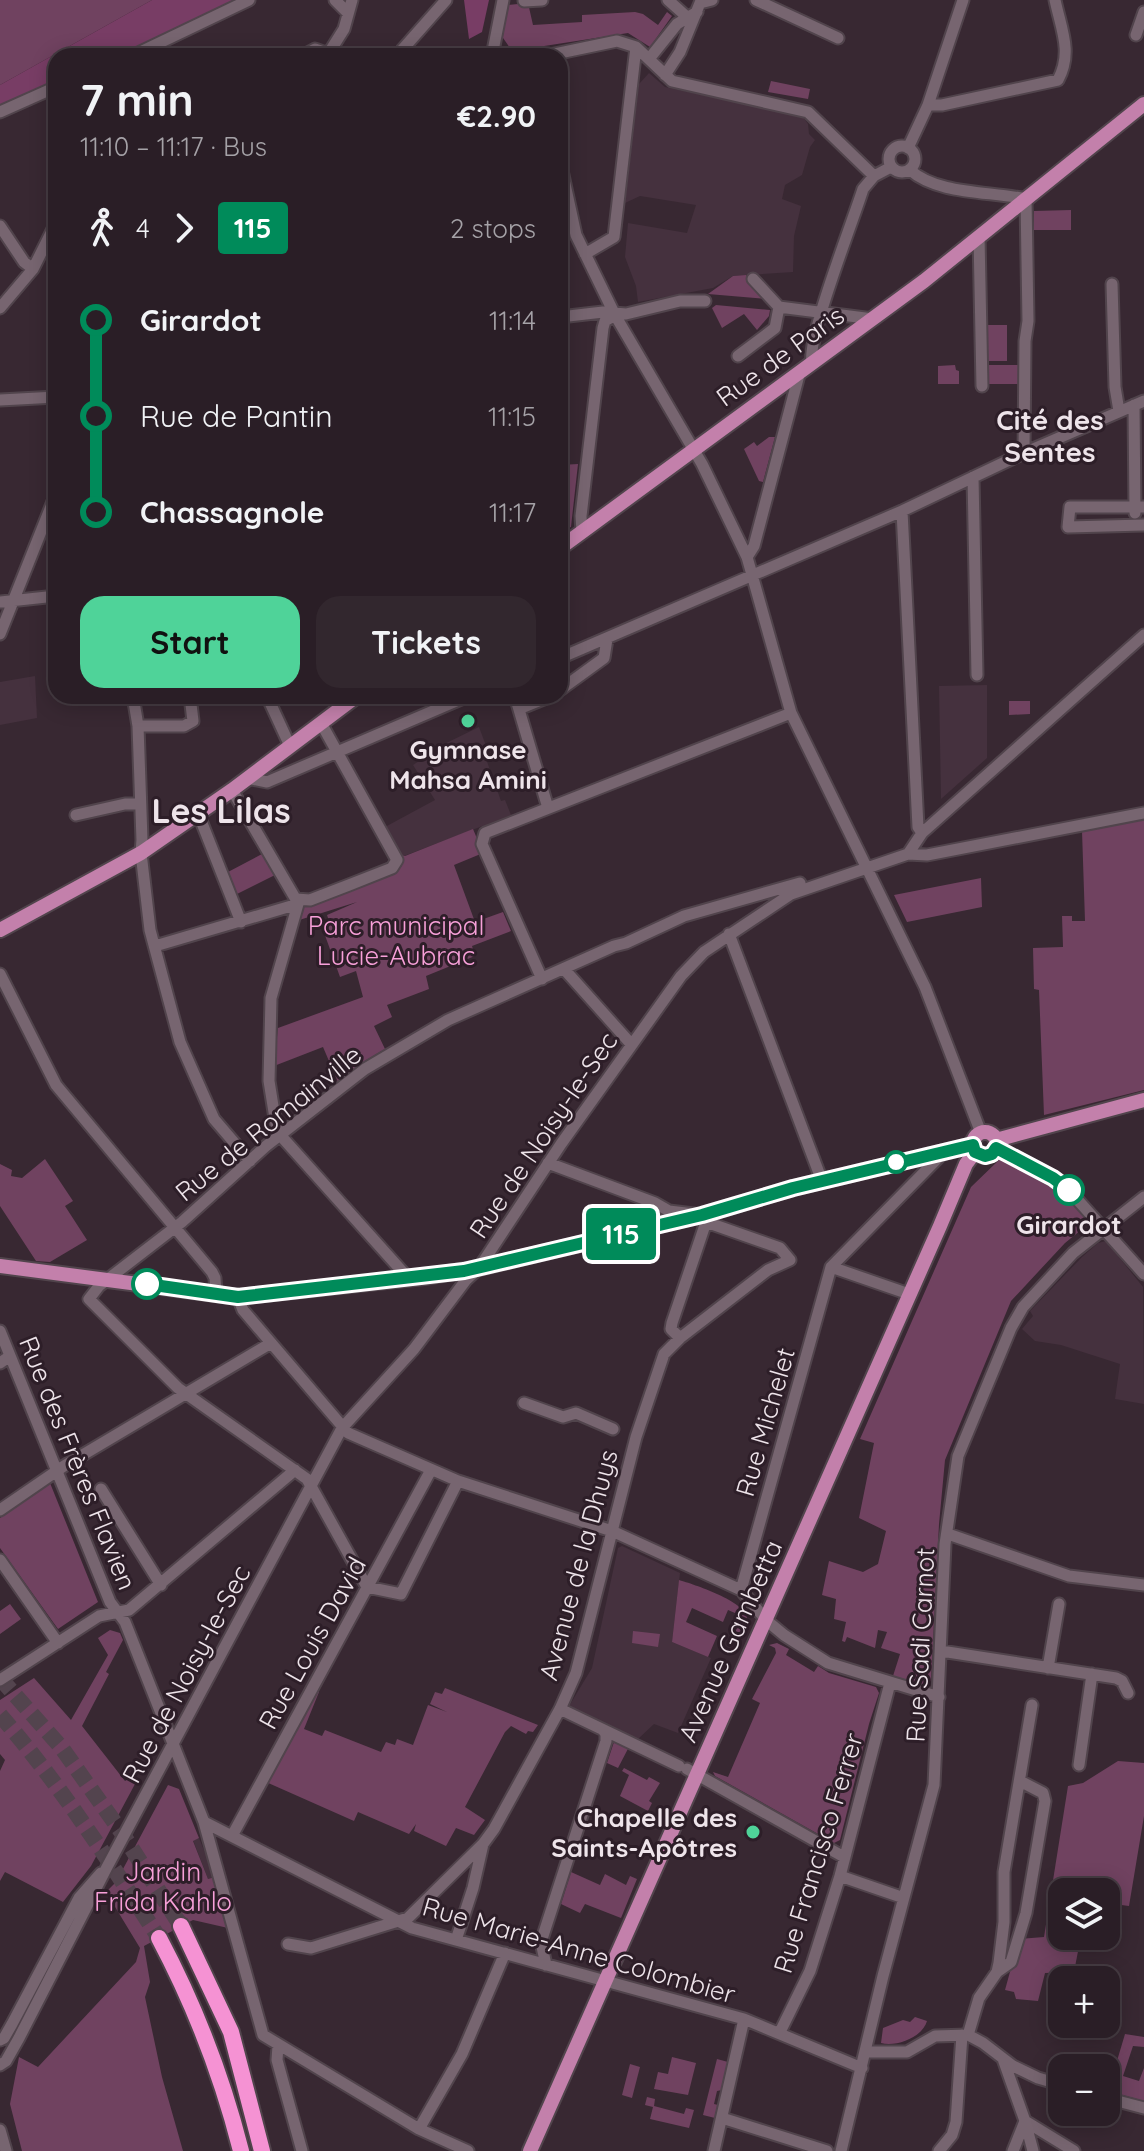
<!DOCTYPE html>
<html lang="en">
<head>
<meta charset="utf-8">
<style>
	body { margin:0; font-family:Quicksand,sans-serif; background:#32272e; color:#f1f3f6; height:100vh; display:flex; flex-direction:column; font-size:30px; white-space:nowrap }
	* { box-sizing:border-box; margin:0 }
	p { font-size:26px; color:#a5a2a7 }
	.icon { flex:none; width:44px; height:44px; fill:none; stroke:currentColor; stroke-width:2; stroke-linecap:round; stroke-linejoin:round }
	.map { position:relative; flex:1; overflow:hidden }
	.sheet { position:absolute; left:48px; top:48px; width:520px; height:656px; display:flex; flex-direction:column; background:#2a1e26; border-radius:24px; box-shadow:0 4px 20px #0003,0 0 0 2px #463c43 }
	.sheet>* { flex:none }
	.badge { padding:0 16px; border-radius:6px; font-size:28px; line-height:52px }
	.tools { position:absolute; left:1048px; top:1878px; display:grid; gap:16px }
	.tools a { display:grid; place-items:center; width:72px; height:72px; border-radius:16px; background:#2a1e26; box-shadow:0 4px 20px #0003,0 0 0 2px #463c43; font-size:40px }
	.map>.badge { position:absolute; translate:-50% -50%; box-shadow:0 0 0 4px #fff }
	.legs { display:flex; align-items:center; gap:12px; height:88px; padding:0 32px; font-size:26px }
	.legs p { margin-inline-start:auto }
	.head { display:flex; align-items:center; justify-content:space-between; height:136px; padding:0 32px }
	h1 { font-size:44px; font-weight:700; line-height:60px }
	.action { display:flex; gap:16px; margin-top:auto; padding:16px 32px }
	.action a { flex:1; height:92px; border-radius:24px; background:#4fd399; color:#111; font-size:32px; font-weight:700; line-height:92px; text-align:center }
	.action a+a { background:#32272e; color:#f1f3f6 }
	ul { padding:0 32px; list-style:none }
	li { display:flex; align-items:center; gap:28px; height:96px; font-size:30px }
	li i { display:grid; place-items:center; width:12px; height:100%; margin:0 10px; background:currentColor }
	li i::after { content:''; width:20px; height:20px; margin:-10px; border:6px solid; border-radius:50%; background:#2a1e26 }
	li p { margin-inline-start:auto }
	li:first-child i { background:linear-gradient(#0000 50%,currentColor 0) }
	li:last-child i { background:linear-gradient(currentColor 50%,#0000 0) }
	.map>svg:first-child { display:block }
	.built { fill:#45313e }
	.green { fill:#704260 }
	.forest { fill:#783d65 }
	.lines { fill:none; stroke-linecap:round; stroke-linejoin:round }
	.highway-tunnel { stroke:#53444e; stroke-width:16; stroke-dasharray:16 8; stroke-linecap:butt }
	.minor-casing { stroke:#51444c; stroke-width:15 }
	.major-casing { stroke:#51444c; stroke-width:18 }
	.highway-casing { stroke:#51444c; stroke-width:20 }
	.minor { stroke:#776570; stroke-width:11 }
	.major { stroke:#c380ab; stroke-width:14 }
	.highway { stroke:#f592d3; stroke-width:16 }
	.line-1-casing { stroke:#fff; stroke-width:18 }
	.line-1 { stroke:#008b5a; stroke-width:12 }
	.poi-dot { fill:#4fd399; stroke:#2d1e28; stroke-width:3 }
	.stop-1-dot { fill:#fff; stroke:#008b5a; stroke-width:4 }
	.labels { text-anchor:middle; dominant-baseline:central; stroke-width:6; stroke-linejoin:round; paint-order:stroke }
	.street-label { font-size:26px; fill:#eee4ea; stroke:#2d1e28 }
	.poi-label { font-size:26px; font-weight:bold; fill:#eee4ea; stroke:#2d1e28 }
	.park-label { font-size:26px; fill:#f8a0d9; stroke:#2d1e28 }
	.stop-label { font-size:26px; font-weight:bold; fill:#eee4ea; stroke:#2d1e28 }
	.neighbourhood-label { font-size:28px; font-weight:bold; fill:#eee4ea; stroke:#2d1e28 }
	.district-label { font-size:34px; font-weight:bold; fill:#eee4ea; stroke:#2d1e28 }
</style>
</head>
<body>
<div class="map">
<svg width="1144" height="2151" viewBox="0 0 1144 2151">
	<rect width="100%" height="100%" fill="#382832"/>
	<path class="built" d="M 649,73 L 665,87 L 803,117 L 808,124 L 809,134 L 815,140 L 810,147 L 802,175 L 785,185 L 782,199 L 801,206 L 794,236 L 793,272 L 733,276 L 713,288 L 638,302 L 636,286 L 625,257 L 628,223 L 687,233 L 696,205 L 640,196 L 625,203 L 639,84 Z
		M 35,676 L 37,718 L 0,725 L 0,682 Z
		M 987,685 L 987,758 L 941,799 L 939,686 Z
		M 479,727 L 488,751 L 484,753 L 501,801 L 505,800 L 511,815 L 404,856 L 400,855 L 385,827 L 435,800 L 413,765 L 419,761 L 416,756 L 426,749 L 428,752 Z
		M 1106,1241 L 1143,1287 L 1144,1404 L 1115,1399 L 1120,1364 L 1061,1345 L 1035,1341 L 1022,1329 L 1033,1316 L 1030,1311 L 1082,1257 L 1098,1243 Z
		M 622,1546 L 680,1573 L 672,1642 L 711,1658 L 678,1733 L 654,1724 L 638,1739 L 569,1706 L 592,1668 L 618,1548 Z
		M 199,1838 L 215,1877 L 208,1879 L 193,1840 Z"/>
	<path class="green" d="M 0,0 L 152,0 L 0,85 Z
		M 528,3 L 533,25 L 582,22 L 582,15 L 635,12 L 643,14 L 658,25 L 667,12 L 672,16 L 650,47 L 628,33 L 512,51 L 501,35 L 508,5 Z
		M 771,81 L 810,89 L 808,99 L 768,92 Z
		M 1071,210 L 1071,230 L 1034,230 L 1034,211 Z
		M 746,275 L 768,299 L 708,294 L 733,276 Z
		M 716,305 L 770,310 L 769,316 L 757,330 L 744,314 L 722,328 L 712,308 Z
		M 982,325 L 1007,325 L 1007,361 L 983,361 Z
		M 955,365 L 956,370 L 959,371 L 959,384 L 938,384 L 938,366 Z
		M 983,365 L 1018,365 L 1018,384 L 983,384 Z
		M 769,437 L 775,437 L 763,482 L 759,481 L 744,449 L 754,442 L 757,446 Z
		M 578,464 L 571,527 L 566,529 L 560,521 L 560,465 Z
		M 1009,701 L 1030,701 L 1030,714 L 1009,715 Z
		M 1144,819 L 1144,1090 L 1044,1115 L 1039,990 L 1034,989 L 1033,948 L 1063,947 L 1062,916 L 1072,916 L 1072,921 L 1085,921 L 1082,831 Z
		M 473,829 L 483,853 L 454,865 L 475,922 L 503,912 L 511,931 L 472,946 L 475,956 L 426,976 L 429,989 L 387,1005 L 392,1017 L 374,1026 L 385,1049 L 358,1065 L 338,1082 L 323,1047 L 274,1066 L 278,1028 L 363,997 L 356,971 L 340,977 L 322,927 L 330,924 L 327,915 L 357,902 L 296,921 L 300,905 L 402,866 L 400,855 L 405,856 Z
		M 262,854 L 275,875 L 235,895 L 228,872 Z
		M 981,878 L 982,907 L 907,922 L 894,895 Z
		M 45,1159 L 73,1201 L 65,1206 L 87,1240 L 50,1262 L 36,1261 L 0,1206 L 0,1164 L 12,1170 L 11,1176 L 22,1178 Z
		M 1000,1159 L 1056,1188 L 1087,1219 L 1086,1226 L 1065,1243 L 1011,1301 L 945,1460 L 939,1524 L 931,1681 L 925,1686 L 893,1676 L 900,1654 L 881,1648 L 887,1632 L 878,1630 L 875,1648 L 847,1637 L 845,1642 L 842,1641 L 846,1622 L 834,1619 L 836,1599 L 822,1595 L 829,1561 L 863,1572 L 878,1564 L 886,1531 L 859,1518 L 874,1443 L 860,1439 L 971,1187 Z
		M 50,1483 L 98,1602 L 58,1629 L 0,1548 L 0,1518 Z
		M 679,1580 C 693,1584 747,1602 747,1618 C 746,1625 739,1636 736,1642 L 732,1640 L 742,1616 L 728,1610 L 723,1622 L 692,1608 L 686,1622 L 717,1636 L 708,1657 L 672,1642 Z
		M 10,1604 L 21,1619 L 0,1634 L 0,1611 Z
		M 110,1630 L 120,1633 L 123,1640 L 106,1672 L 109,1674 L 82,1726 L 125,1781 L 130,1778 L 135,1784 L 91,1866 L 63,1902 L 5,1872 L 0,1881 L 0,1771 L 5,1760 L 0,1754 L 0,1700 L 34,1678 L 71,1720 L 108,1655 L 98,1638 Z
		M 633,1631 L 660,1634 L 658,1647 L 632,1643 Z
		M 777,1643 L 789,1649 L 786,1655 L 814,1672 L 818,1666 L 829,1673 L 876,1687 L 879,1693 L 869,1724 L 840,1840 L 834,1843 L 715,1776 L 713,1772 L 728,1777 L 760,1703 L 752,1699 L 776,1653 L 775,1648 L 769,1645 Z
		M 445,1688 L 538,1725 L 533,1732 L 528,1731 L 526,1734 L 511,1726 L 505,1732 L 465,1807 L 485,1820 L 474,1835 L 456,1828 L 446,1846 L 414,1831 L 416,1824 L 409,1834 L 358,1812 L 354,1821 L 266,1782 L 316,1691 L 319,1692 L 304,1729 L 322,1736 L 325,1730 L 381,1752 L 386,1742 L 395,1745 L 397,1739 L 413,1745 L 428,1705 L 447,1712 L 430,1704 L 435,1692 L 442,1694 Z
		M 616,1736 L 631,1743 L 618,1768 L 607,1763 Z
		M 1118,1761 L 1144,1763 L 1144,1816 L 1129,1906 L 1106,1903 L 1106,1892 L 1062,1892 L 1062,1936 L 1081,1936 L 1074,1972 L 1045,1973 L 1038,2001 L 1016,1999 L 1014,1992 L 1005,1990 L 1019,1939 L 1044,1937 L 1068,1786 L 1083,1783 Z
		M 624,1768 L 647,1780 L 649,1777 L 660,1783 L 649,1801 L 652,1803 L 648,1811 L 620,1796 L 629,1775 L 622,1771 Z
		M 168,1785 L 179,1789 L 199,1838 L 193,1841 L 208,1879 L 215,1877 L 228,1928 L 193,1920 L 144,1946 L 150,1982 L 145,1997 L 162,2077 L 183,2151 L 22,2151 L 10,2104 L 19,2057 L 38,2067 L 136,1962 L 140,1948 L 106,1892 L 116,1882 Z
		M 571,1872 L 600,1885 L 605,1874 L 626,1885 L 630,1876 L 637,1879 L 621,1918 L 585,1904 L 580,1913 L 561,1904 Z
		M 915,2017 L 927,2021 C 922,2038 896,2047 881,2043 L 883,2028 L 903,2020 L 910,2022 Z
		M 1125,2034 L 1144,2037 L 1144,2047 L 1133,2046 L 1123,2076 L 1139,2081 L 1144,2068 L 1144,2101 L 1108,2091 Z
		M 672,2057 L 696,2063 L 688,2095 L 654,2089 L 658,2072 L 668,2074 Z
		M 717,2059 L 728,2062 L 722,2090 L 717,2091 L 714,2104 L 718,2105 L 715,2118 L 703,2115 Z
		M 630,2064 L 640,2067 L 632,2098 L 622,2095 Z
		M 647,2097 L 655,2099 L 654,2106 L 684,2114 L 686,2108 L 694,2110 L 689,2128 L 650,2119 L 653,2107 L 645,2105 Z"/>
	<path class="forest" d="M 152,0 L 242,0 L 129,56 L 56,56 L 56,83 L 0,109 L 0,85 Z
		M 464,0 L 489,0 L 482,32 L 469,39 Z"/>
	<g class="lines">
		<path class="highway-tunnel" d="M 0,1678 L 61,1747 L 120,1830 L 181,1926
			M 0,1715 C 60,1784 109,1861 159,1938"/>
		<g class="minor-casing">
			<path id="minor" d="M 335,0 L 348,13
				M 668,0 L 687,17
				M 756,0 L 838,38
				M 524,1 L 542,0
				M 1136,35 L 1144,12
				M 132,56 L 249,0
				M 302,56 L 315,49 L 329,54
				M 327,56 L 344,29 L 352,0
				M 401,56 L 402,50 L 446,0
				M 492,56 L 503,0
				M 545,56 L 617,41 L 636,47 L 672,81 L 808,112 L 874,176
				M 649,59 L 677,24 L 697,12
				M 665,75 L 680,52 L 700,3 L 712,0
				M 928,105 L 942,105 L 1058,80 C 1073,52 1061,29 1055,0
				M 0,112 L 56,87
				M889 159a13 13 0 1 1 26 0a13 13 0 1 1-26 0Z
				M 908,148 L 928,105 L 963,0
				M 560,161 L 576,235 L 615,315 L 702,464 L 747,557 L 791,713 L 925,987 L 981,1133
				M 910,170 C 938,195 990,191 1026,199 L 1028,321 L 1025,341 L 1024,453
				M 0,226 L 24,262 L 33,269
				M 979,236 L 982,386
				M 585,254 L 614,237 L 636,47
				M 753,279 L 779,307 L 873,319
				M 1112,284 L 1115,387 L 1119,411
				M 0,308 L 33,269 L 56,223
				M 560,317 L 603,312 L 626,314 L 680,301 L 705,301
				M 738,356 L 775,328 L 779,307
				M 812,362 C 807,338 853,221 863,189 L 874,176 L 891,167
				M 0,400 L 56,397
				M 1134,405 L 1135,513
				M 973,477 L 977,675
				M 1144,507 L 1070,507 L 1068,527 L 1144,525
				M 902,511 L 918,827 L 922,833
				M 582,532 L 581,516 L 603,328 L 605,321 L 615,315
				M 747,557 L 754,546 L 800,371
				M 0,602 L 56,596
				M 0,634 L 56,494
				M 560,658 L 902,511 L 1024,453 L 1144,401
				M 560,690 L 604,658 L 607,639
				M 133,696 L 138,726 L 142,840 L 141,853 L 150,930 L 180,1042 L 214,1119 L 250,1161
				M 267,696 L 290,746
				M 515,696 L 548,808
				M 519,709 L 551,696
				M 138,726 L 184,726 L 193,721 L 190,696
				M 247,778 L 267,782 L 468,696
				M 232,790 L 298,903
				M 198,813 L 241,922
				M 76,815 L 125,804 L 139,804
				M 908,854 L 922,833 L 1144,635
				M 296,899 L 310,900 L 349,885 L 392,868 L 397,860 L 321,723
				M 729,934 L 822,1181
				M 155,946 L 298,904
				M 564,969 L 631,1044
				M 0,974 L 56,1085 L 212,1272 L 215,1278 L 216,1294
				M 542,979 L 482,844 L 485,833 L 791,713
				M 281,1136 L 409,1279
				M 278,1137 L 269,1081 L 271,998 L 298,904
				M 996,1148 L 1067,1188 L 1144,1274
				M 831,1267 L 909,1294
				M 238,1297 L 243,1310 L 348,1433 L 458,1481 L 612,1531 L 741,1590 L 766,1620 L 784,1635 L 828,1663 L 939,1697
				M 0,1331 L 110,1602 L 125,1622 L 204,1822 L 263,2035 L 419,2129 L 468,2151
				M 680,1338 L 671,1329 L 672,1323 L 706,1222
				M 0,1363 L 10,1356
				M 524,1403 L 563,1417 L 576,1413 L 613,1429
				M 458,1481 L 401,1594 L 367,1587 L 307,1479 L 178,1388 L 89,1299 L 99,1286 L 182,1222 L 266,1146 L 365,1069 L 448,1020 L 614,946 L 626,943 L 684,916 L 800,883
				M 101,1489 L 161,1585
				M 0,1510 L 64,1466 L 271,1343
				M 948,1534 L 1069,1576 L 1144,1585
				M 0,1560 L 58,1643
				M 741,1590 L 831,1267 L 943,1153
				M 941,1651 L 1116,1678 L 1122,1681 L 1128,1693
				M 1048,1668 L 1059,1604
				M 0,1680 L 99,1616 L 129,1610 L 295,1470
				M 560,1709 L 679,1766
				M 1079,1765 L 1092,1674
				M 687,1769 L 844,1857
				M 204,1822 L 412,1928 L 744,2019 L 862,2068
				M 232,1836 L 431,1470
				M 840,1876 L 901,1897
				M 456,1940 L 473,1888 L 483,1844
				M 288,1944 L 311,1948 L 408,1918 L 483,1844 L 494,1829 L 560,1709 L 576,1673 L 636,1437 L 664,1354 L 680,1338 L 768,1270 L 790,1260 L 780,1248 L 706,1222 L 702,1215 L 669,1211 L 655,1203 L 548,1163
				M 546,1965 L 541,1942 L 606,1741 L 606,1734 L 603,1730
				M 997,1972 L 1011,1962 L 1026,1913 L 1045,1801 L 1043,1793 L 1020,1781
				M 780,2032 L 810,1971 L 840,1876 L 890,1683
				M 968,2035 L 979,1998 L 997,1972 L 999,1963 L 1004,1922 L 1004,1872 L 1032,1705
				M 0,2040 L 4,2038 L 12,2024 L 79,1898 L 101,1873
				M 278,2046 L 277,2060 L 302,2151
				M 866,2052 L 907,2052 L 935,2036 L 968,2035 L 983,2043 L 1013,2066 L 1038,2078 L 1062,2085
				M 1003,2059 L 1025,2121 L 1033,2151
				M 0,2065 L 6,2061 L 19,2038 L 107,1867 L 342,1428 L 414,1349 L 466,1280 L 479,1268 L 561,1144 L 681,976 L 704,952 L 791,894 L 908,854 L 927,855 L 1144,813
				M 1106,2098 L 1144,2108
				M 722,2118 L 827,2151
				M 1025,2121 L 1074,2151
				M 419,2129 L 462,2054 L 505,1953
				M 0,2130 L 6,2151
				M 714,2151 L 744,2019
				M 841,2151 L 883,1976 L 934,1785 L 945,1544 L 958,1456 L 1011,1328 L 1023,1307 L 1073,1253 L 1144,1197
				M 939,2151 L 952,2135 L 956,2122 L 962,2035
				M 1013,2151 L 1025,2121"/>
		</g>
		<g class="major-casing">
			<path id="major" d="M 560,548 L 924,281 L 1144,104
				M 0,930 L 141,853 L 232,790 L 357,696
				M973 1144a12 12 0 1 1 24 0a12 12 0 1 1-24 0Z
				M 996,1140 L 1144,1100
				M 0,1266 L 238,1297 L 424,1277 L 479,1268 L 702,1215 L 793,1188 L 973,1145
				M 530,2151 L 940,1226 L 966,1164 L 975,1152"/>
		</g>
		<g class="highway-casing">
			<path id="highway" d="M 181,1926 L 231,2032 L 262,2151
				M 159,1938 C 195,2006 222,2076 241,2151"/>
		</g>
		<use href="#minor" class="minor"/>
		<use href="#major" class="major"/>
		<use href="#highway" class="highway"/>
	</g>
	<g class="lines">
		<g class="line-1-casing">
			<path id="line-1" d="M 147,1284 L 238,1297 L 464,1271 L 702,1215 L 793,1188 L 973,1145 L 975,1152 L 985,1156 L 992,1154 L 996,1148 L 1053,1178 L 1069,1190"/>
		</g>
		<use href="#line-1" class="line-1"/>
	</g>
	<g class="poi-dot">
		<circle cx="468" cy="721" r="8"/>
		<circle cx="753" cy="1832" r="8"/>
	</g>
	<g class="stop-1-dot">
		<circle cx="896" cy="1162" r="10"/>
		<circle cx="1069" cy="1190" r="14"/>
		<circle cx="147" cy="1284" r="14"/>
	</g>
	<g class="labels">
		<g class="street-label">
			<text transform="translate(780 356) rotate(-36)">Rue de Paris</text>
			<text transform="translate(268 1123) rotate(-39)">Rue de Romainville</text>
			<text transform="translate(543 1135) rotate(-56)">Rue de Noisy-le-Sec</text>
			<text transform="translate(765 1422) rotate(-74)">Rue Michelet</text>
			<text transform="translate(78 1463) rotate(68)">Rue des Frères Flavien</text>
			<text transform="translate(578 1565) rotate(-75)">Avenue de la Dhuys</text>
			<text transform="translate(730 1641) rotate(-66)">Avenue Gambetta</text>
			<text transform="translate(312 1643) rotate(-61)">Rue Louis David</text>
			<text transform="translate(920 1645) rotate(-87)">Rue Sadi Carnot</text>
			<text transform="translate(186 1674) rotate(-62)">Rue de Noisy-le-Sec</text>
			<text transform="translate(818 1853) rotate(-73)">Rue Francisco Ferrer</text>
			<text transform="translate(579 1950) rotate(16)">Rue Marie-Anne Colombier</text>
		</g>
		<g class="poi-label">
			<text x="468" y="749">Gymnase<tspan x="468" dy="30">Mahsa Amini</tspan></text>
			<text x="737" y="1817" text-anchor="end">Chapelle des<tspan x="737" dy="30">Saints-Apôtres</tspan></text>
		</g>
		<g class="park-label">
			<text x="396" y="925">Parc municipal<tspan x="396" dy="30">Lucie-Aubrac</tspan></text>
			<text x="163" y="1871">Jardin<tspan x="163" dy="30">Frida Kahlo</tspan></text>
		</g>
		<g class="stop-label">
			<text x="1069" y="1224">Girardot</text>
		</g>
		<g class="neighbourhood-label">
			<text x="1050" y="419">Cité des<tspan x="1050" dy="32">Sentes</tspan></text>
		</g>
		<g class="district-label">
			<text x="221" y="810">Les Lilas</text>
		</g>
	</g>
</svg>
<div class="tools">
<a><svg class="icon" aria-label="layers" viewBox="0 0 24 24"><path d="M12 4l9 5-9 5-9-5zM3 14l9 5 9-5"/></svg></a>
<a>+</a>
<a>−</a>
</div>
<b class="badge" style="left:621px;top:1234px;background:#008b5a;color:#fff">115</b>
<section class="sheet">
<div class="head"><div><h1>7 min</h1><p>11:10 – 11:17 · Bus</p></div><b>€2.90</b></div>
<div class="legs"><svg class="icon" aria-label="walk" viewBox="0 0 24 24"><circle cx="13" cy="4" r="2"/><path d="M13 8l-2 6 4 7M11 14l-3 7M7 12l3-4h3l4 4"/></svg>4<svg class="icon" aria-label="forward" viewBox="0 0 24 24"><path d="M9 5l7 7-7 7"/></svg><b class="badge" style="background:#008b5a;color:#fff">115</b><p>2 stops</p></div>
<ul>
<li><i style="color:#008b5a"></i><b>Girardot</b><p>11:14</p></li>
<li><i style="color:#008b5a"></i><span>Rue de Pantin</span><p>11:15</p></li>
<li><i style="color:#008b5a"></i><b>Chassagnole</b><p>11:17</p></li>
</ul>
<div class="action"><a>Start</a><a>Tickets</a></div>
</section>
</div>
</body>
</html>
